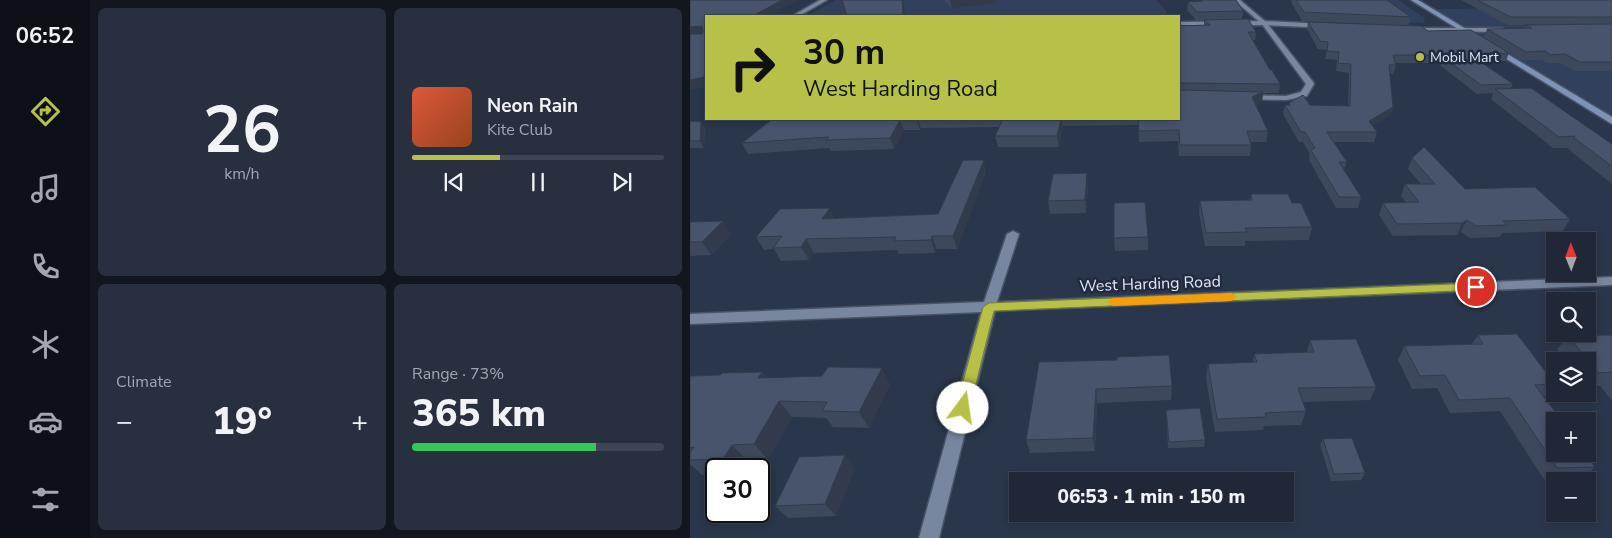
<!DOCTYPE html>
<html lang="en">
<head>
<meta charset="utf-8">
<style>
	body { margin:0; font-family:"Nunito Sans",sans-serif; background:#283040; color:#f1f3f6; height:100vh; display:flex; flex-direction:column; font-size:19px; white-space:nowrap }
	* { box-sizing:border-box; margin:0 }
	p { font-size:16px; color:#a2a6ae }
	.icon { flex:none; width:28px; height:28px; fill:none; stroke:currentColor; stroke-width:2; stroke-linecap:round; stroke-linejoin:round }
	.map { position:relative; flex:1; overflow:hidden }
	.panel { display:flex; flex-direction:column; gap:8px; padding:8px; background:#12161f; width:600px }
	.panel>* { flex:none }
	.hud { position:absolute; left:15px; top:15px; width:475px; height:105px; border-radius:0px; box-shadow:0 2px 8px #0003,0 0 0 1px #3d4453; background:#b8c147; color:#111; overflow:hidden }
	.needle { width:32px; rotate:359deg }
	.buttons { position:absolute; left:856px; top:232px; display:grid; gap:10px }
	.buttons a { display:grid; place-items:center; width:50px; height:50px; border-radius:0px; background:#202838; box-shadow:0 2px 8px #0003,0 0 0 1px #3d4453; font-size:25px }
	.speed { position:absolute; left:15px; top:458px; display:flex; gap:10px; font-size:25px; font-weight:700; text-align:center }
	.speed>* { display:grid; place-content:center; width:65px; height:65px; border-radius:50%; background:#202838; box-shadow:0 2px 8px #0003,0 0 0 1px #3d4453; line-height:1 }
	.speed .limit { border:2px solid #111; border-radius:8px; background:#fff; color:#111 }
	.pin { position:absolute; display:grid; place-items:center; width:42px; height:42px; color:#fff; margin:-21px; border:2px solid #fff; border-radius:50%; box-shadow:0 1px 5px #0007 }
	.me { position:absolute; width:55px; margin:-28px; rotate:14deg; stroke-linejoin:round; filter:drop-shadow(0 0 4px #0008) }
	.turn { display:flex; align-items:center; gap:18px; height:105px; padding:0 15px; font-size:22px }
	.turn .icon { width:65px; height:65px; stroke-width:2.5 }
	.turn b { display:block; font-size:35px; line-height:42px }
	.big { font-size:38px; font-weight:800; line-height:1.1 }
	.panel .card { flex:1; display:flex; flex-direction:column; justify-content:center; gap:8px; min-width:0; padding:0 18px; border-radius:8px; background:#283040 }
	.panel .dial { align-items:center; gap:0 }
	.dial b { font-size:65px; line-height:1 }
	.song { display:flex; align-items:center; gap:15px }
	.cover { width:60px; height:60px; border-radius:8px; background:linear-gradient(135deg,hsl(10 70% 55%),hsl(20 70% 35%)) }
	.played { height:5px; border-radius:2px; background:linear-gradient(90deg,#b8c147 35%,#3d4453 35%) }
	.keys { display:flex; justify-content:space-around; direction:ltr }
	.heat { display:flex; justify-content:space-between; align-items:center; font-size:28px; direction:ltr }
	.charge { height:8px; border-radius:4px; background:linear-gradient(90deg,#34c759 73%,#3d4453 0) }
	.panel .tiles { flex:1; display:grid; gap:8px; grid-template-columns:repeat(2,1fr) }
	.trip { position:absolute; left:319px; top:472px; width:285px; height:50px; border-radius:0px; background:#202838; box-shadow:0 2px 8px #0003,0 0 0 1px #3d4453; font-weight:800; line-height:50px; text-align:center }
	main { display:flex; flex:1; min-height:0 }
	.menu { display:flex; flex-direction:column; width:90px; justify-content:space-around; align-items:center; background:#0d1016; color:#a2a6ae }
	.menu .icon { width:35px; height:35px }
	.menu .on { color:#b8c147 }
	.menu b { font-size:22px; color:#f1f3f6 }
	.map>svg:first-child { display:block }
	.built { fill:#31405c }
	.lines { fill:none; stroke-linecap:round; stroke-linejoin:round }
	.minor-casing { stroke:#485264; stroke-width:3 }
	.tertiary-casing { stroke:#485264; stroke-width:3 }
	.secondary-casing { stroke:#485264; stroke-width:3 }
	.minor { fill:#78869f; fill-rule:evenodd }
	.tertiary { fill:#78869f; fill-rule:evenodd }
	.secondary { fill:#7d92b7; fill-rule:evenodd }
	.wall { fill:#3e485d }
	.shaded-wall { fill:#323b4c }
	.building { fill:#48546c; stroke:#323b4c }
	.route { fill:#b8c147; stroke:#787d2e }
	.slow { fill:#f59e0b }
	.poi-dot { fill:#b8c147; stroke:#202b41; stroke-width:2 }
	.labels { text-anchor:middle; stroke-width:5; stroke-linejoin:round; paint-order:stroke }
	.far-poi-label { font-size:14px; fill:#e0e7f6; stroke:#202b41; text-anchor:start }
	.street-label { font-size:16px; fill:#e0e7f6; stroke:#202b41 }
</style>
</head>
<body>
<main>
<nav class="menu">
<b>06:52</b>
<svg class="icon on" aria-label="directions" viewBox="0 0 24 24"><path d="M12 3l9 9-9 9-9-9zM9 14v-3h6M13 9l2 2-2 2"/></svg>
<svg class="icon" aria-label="music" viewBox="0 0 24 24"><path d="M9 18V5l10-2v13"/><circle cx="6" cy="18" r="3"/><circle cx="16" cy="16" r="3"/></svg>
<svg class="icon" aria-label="phone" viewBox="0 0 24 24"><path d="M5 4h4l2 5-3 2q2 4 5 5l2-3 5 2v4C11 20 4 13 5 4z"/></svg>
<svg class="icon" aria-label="climate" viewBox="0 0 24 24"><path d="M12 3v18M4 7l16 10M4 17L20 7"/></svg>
<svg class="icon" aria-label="car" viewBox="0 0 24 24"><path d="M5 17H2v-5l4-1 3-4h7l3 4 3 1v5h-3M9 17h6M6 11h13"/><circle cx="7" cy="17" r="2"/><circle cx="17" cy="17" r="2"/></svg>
<svg class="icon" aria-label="filters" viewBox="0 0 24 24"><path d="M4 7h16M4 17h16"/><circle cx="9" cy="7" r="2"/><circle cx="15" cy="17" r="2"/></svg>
</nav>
<section class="panel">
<div class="tiles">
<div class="card dial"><b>26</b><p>km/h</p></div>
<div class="card">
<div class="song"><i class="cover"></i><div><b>Neon Rain</b><p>Kite Club</p></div></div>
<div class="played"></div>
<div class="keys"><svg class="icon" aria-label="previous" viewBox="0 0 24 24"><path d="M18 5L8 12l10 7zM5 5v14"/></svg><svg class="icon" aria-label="pause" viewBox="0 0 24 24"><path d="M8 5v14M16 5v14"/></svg><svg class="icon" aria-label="next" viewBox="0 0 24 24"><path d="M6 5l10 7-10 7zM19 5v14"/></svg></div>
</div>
<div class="card"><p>Climate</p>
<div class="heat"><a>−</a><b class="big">19°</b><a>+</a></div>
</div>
<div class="card"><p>Range · 73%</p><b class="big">365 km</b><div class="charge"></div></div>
</div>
</section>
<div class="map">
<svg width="922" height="538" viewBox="0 0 922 538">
	<rect width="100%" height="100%" fill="#2a364b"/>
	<g class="built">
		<path d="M 146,0 L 466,0 L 476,11 L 478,16 L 117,16 Z"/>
		<path d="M 635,0 L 708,0 L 735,18 L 734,23 L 667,22 Z"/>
		<path d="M 837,8 L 880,28 L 777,29 L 745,9 Z"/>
		<path d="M 897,30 L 922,42 L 922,118 L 783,33 Z"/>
	</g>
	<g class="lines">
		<g class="minor-casing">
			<g id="minor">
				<path d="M 130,0 L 137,0 L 109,16 L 102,16 Z"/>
				<path d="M 544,0 L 550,0 L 576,22 L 623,82 L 624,84 L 617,96 L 596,100 L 553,99 L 553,95 L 556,95 L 596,96 L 611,92 L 616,84 L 572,24 Z"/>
				<path d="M 323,231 L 329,234 L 307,302 L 922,277 L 922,285 L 305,311 L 249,538 L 229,538 L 291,312 L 0,324 L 0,314 L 294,302 L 317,234 Z"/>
			</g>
		</g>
		<g class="tertiary-casing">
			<g id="tertiary">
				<path d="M 574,21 L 635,24 L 638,26 L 635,28 L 574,25 L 489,26 L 489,22 Z"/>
				<path d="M 720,28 L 812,28 L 815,30 L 812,32 L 718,31 Z"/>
			</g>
		</g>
		<g class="secondary-casing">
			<path id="secondary" d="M 721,0 L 728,0 L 922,117 L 922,124 Z"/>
		</g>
		<use href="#minor" class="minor"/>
		<use href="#tertiary" class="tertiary"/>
		<use href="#secondary" class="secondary"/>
	</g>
	<g class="wall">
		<path d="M 254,0 L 305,0 L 306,3 L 262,9 Z"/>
		<path d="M 511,0 L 553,11 L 552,19 L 566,32 L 565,40 L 563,40 L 580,70 L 590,84 L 589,93 L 573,93 L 572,102 L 566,105 L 578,131 L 576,142 L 560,142 L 561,145 L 560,156 L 489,156 L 488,141 L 449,142 L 448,125 L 373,126 L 369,147 L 308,147 L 305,136 L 309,127 L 231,128 L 230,130 L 214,130 L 204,149 L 141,151 L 139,148 L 58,154 L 52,143 L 121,120 L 122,119 L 489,119 L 489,25 L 514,25 L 514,20 L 506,20 L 497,10 L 498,2 L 511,2 Z"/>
		<path d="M 602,0 L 697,0 L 721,17 L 718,26 L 738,31 L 794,37 L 797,29 L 834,29 L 835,25 L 818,25 L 771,0 L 922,0 L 922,71 L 885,71 L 870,63 L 857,63 L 851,60 L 832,60 L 819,53 L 816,61 L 790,61 L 823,84 L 821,88 L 922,144 L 922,184 L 878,149 L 879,148 L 863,148 L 801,99 L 803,93 L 787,94 L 747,63 L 705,63 L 706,65 L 703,74 L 699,73 L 703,107 L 700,116 L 682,126 L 687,132 L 684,142 L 643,142 L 657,162 L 654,170 L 671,197 L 668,208 L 646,208 L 619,160 L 620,154 L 613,142 L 609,142 L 593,114 L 595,105 L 598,105 L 599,103 L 620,105 L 658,106 L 659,73 L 646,71 L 647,60 L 635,59 L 637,50 L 628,49 L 617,29 L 618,22 L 679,24 L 612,21 L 601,2 Z"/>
		<path d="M 0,121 L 16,129 L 14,148 L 0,148 Z"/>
		<path d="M 722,158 L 775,189 L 880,219 L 873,231 L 812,233 L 810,237 L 780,238 L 771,232 L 767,235 L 703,236 L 689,215 L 693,203 L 716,203 L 711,196 L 715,184 L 731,184 L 718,169 Z"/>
		<path d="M 296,172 L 267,249 L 247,249 L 245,253 L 209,254 L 207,250 L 124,253 L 119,260 L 91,261 L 84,249 L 74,250 L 66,237 L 145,218 L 248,214 Z"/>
		<path d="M 398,186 L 396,213 L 360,214 L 358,201 Z"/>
		<path d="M 561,194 L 602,203 L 622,227 L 619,240 L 555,241 L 555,246 L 515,246 L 509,213 L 510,201 L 560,200 Z"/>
		<path d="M 0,222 L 41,234 L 21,255 L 0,256 Z"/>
		<path d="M 458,237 L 458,250 L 425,251 L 424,238 Z"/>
		<path d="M 788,335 L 865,384 L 854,397 L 905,467 L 891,480 L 855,481 L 810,411 L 760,413 L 747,388 L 722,389 L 708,360 L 714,346 L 782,344 Z"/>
		<path d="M 922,335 L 922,400 L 910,386 L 898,386 L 898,361 L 877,361 L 867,349 L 878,336 Z"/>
		<path d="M 620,340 L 686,387 L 680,400 L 613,402 L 616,411 L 611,425 L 574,426 L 573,430 L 525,432 L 516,378 L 518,364 L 563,362 L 564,354 L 617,352 Z"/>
		<path d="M 427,360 L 482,386 L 481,400 L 407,403 L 405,451 L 340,453 L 336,440 Z"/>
		<path d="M 72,372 L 77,378 L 200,384 L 179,428 L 143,427 L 136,418 L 102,417 L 78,460 L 58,461 L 53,469 L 26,469 L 26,475 L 12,475 L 0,464 L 0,376 L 30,375 Z"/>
		<path d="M 476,410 L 515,440 L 514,447 L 478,448 Z"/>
		<path d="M 633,439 L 675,473 L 671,480 L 641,481 L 630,445 Z"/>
		<path d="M 165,468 L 146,516 L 98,518 L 85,506 Z"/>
	</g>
	<g class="shaded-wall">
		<path d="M 92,0 L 108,0 L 80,16 L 63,16 Z"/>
		<path d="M 212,0 L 214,0 L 215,16 L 213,16 Z"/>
		<path d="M 260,0 L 305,0 L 306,3 L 262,9 Z"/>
		<path d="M 12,26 L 16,34 L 0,36 L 0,27 Z"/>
		<path d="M 15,67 L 16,67 L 16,87 L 0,90 L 0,80 Z"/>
		<path d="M 573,92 L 572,102 L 561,107 L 562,97 Z"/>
		<path d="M 703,107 L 700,116 L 676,130 L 679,121 Z"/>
		<path d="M 227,119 L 228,119 L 231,128 L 230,130 L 226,120 Z"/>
		<path d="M 371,119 L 372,119 L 373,126 L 369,147 L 367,136 Z"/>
		<path d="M 210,120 L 214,130 L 204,149 L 200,138 Z"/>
		<path d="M 11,122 L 16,129 L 14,148 L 10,141 Z"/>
		<path d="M 294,160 L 296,172 L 267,249 L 263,236 Z"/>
		<path d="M 397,173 L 398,186 L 396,213 L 395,200 Z"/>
		<path d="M 140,208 L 146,221 L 132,219 Z"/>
		<path d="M 777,220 L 771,232 L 767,235 L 772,223 Z"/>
		<path d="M 33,221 L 41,234 L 21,255 L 12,242 Z"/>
		<path d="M 242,236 L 247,249 L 245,253 L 241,240 Z"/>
		<path d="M 116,239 L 124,253 L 119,260 L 111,247 Z"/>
		<path d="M 192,368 L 200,384 L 179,428 L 169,412 Z"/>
		<path d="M 72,372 L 85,388 L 68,378 Z"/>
		<path d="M 406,389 L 407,403 L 405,451 L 403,438 Z"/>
		<path d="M 89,401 L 102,417 L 78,460 L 64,444 Z"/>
		<path d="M 42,445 L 58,461 L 53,469 L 44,469 L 33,459 Z"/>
		<path d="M 155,455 L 165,468 L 146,516 L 135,504 Z"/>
	</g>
	<g class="building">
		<path d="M 0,0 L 92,0 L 63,16 L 16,16 L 16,67 L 15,67 L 14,77 L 0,80 L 0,34 L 12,34 L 13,32 L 12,26 L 0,27 Z"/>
		<path d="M 152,0 L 212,0 L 213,16 L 157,16 Z"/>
		<path d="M 512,0 L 546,0 L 553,11 L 507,12 L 498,2 L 513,1 Z"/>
		<path d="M 606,0 L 697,0 L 721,17 L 614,12 Z"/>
		<path d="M 787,0 L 922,0 L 922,17 L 821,17 Z"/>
		<path d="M 558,19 L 566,32 L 558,32 L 580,70 L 582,70 L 590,84 L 489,83 L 489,26 L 520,25 L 514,20 Z"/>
		<path d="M 618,22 L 731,26 L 738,31 L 781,30 L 819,53 L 779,54 L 823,84 L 791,85 L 750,55 L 703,55 L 706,65 L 699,65 L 703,107 L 679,121 L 687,132 L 637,132 L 657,162 L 649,162 L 671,197 L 649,197 L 621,150 L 625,148 L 615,132 L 611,132 L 595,105 L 600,105 L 599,103 L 613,95 L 620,105 L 660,106 L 661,64 L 648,63 L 649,52 L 637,51 L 638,42 L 630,41 Z"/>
		<path d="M 922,24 L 922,62 L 890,62 L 875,54 L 861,55 L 855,51 L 836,52 L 797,29 L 842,28 L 835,25 Z"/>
		<path d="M 489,87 L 489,90 L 573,92 L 562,97 L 578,131 L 557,131 L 561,145 L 490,145 L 489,130 L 449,131 L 448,119 L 489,119 Z"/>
		<path d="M 841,88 L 922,144 L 922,166 L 884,138 L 885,136 L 869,137 L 805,89 Z"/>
		<path d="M 122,119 L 227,119 L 226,120 L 210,120 L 200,138 L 136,140 L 139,137 L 52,143 L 81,120 L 121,120 Z"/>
		<path d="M 313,119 L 371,119 L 367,136 L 305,136 Z"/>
		<path d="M 0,121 L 11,122 L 10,141 L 0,141 Z"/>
		<path d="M 734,147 L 775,189 L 845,187 L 880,219 L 813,221 L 817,225 L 786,226 L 777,220 L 772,223 L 707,224 L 693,203 L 729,202 L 715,184 L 745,184 L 722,158 Z"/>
		<path d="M 273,160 L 294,160 L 263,236 L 242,236 L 241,240 L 204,241 L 206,237 L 116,239 L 111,247 L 83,248 L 92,236 L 66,237 L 90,209 L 140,208 L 132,219 L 248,214 Z"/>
		<path d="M 397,173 L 395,200 L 358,201 L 363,174 Z"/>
		<path d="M 561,194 L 598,194 L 602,203 L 611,203 L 622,227 L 555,228 L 557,232 L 516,233 L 510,201 L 562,200 Z"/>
		<path d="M 455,202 L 458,237 L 424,238 L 424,203 Z"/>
		<path d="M 33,221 L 12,242 L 0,242 L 0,222 Z"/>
		<path d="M 827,334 L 865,384 L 845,385 L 872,421 L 865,421 L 865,454 L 895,454 L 905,467 L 867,468 L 820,398 L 769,400 L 755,375 L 730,376 L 714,346 L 793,344 L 788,335 Z"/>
		<path d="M 922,335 L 922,372 L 909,373 L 878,336 Z"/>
		<path d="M 666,339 L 686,387 L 608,388 L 616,411 L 575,413 L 576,417 L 527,419 L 518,364 L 567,362 L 564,354 L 624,352 L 620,340 Z"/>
		<path d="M 479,355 L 482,386 L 406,389 L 403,438 L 336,440 L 349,362 L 427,360 L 427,357 Z"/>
		<path d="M 138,367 L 192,368 L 169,412 L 132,411 L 137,402 L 89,401 L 64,444 L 42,445 L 33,459 L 0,460 L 0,453 L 4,447 L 0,448 L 0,376 L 30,375 L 32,373 L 72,372 L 68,378 L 132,376 Z"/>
		<path d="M 510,408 L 515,440 L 479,442 L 476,410 Z"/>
		<path d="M 662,438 L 675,473 L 644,474 L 633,439 Z"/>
		<path d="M 155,455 L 135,504 L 85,506 L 109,457 Z"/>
	</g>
	<path class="route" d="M 786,283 L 792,287 L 790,290 L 304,311 L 280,408 L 278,413 L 273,414 L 268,413 L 266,408 L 293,307 L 299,303 Z"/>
	<path class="slow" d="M 541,293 L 547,297 L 541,301 L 423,306 L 417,302 L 423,298 Z"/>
	<circle class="poi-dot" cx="730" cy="57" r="5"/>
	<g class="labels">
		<g class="far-poi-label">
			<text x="740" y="62">Mobil Mart</text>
		</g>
		<g class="street-label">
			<text transform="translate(460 283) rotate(-2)" y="6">West Harding Road</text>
		</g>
	</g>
</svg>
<div class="buttons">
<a><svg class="needle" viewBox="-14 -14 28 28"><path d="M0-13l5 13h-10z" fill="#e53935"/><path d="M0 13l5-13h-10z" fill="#a2a6ae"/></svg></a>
<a><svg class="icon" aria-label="search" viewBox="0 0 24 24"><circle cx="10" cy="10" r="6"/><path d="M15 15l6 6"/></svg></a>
<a><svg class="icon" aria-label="layers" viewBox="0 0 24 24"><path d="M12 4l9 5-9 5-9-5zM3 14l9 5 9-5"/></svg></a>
<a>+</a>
<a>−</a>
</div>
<div class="speed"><div class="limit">30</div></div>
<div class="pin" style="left:786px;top:287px;background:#d93025"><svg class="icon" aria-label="arrive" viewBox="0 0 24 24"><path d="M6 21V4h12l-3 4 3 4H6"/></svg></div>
<svg class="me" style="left:273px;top:408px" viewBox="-20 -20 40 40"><circle r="19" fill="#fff"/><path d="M0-13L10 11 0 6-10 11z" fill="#b8c147"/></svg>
<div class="trip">06:53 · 1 min · 150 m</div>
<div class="hud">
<div class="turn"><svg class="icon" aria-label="right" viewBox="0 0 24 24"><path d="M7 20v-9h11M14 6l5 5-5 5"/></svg><div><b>30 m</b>West Harding Road</div></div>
</div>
</div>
</main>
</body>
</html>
